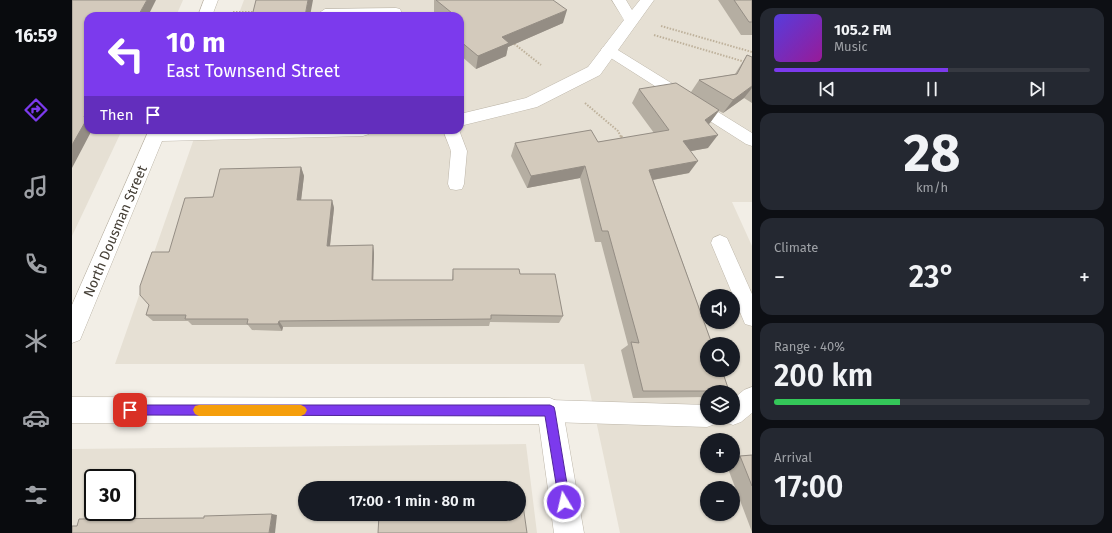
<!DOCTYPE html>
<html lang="en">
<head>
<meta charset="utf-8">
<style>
	body { margin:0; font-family:"Fira Sans",sans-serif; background:#242831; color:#f1f3f6; height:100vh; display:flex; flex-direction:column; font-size:15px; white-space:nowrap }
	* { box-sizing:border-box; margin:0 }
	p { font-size:13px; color:#9ea1a6 }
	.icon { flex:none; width:22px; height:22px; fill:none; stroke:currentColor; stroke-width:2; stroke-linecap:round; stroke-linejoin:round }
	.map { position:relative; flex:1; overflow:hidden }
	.sheet { display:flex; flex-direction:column; gap:8px; padding:8px; background:#0d0f14; width:360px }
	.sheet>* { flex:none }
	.banner { position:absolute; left:12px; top:12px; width:380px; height:122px; border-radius:12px; box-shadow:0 1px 3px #0004; background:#7c3aed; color:#fff; overflow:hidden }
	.buttons { position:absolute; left:628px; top:289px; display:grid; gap:8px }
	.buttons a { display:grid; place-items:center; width:40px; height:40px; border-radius:50%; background:#171b24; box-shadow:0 1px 3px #0004; font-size:20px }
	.speed { position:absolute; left:12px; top:469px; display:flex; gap:8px; font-size:20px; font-weight:700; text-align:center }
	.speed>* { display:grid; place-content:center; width:52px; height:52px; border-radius:50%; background:#171b24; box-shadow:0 1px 3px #0004; line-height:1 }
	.speed .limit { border:2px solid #111; border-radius:6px; background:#fff; color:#111 }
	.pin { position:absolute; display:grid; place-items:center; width:34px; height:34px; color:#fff; margin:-17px; border-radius:8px; box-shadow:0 2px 6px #0006 }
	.me { position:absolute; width:44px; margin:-22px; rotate:351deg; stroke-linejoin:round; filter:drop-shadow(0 0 3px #0008) }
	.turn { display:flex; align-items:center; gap:14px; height:84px; padding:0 16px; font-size:18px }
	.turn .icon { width:52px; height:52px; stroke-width:2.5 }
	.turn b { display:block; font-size:28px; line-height:34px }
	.then { display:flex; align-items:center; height:38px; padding:0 16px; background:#0003; gap:8px; font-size:15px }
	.big { font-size:30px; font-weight:600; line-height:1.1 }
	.sheet .tile { flex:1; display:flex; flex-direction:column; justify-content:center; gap:6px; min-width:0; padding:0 14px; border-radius:12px; background:#242831 }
	.sheet .dial { align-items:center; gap:0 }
	.dial b { font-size:52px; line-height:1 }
	.song { display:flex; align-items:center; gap:12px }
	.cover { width:48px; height:48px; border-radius:6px; background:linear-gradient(135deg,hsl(250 70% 55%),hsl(300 70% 35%)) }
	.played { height:4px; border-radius:2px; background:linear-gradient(90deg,#7c3aed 55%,#363941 55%) }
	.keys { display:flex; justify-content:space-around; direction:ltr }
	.heat { display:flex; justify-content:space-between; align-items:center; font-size:22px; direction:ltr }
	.charge { height:6px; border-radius:3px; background:linear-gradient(90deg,#34c759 40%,#363941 0) }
	.trip { position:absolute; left:226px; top:481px; width:228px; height:40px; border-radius:20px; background:#171b24; box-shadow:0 1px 3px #0004; font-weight:600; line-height:40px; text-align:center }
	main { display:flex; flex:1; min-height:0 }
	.tabs { display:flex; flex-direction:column; width:72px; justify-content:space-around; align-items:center; background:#090b0e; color:#9ea1a6 }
	.tabs .icon { width:28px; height:28px }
	.tabs .on { color:#7c3aed }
	.tabs b { font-size:18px; color:#f1f3f6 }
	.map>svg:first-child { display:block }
	.residential { fill:#e6e0d4; fill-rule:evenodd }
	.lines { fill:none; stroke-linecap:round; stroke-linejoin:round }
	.service-casing { stroke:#bdb6a9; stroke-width:1 }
	.minor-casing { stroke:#bdb6a9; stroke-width:1 }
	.path-far1 { stroke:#beb19b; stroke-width:2; stroke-dasharray:1.5 1.5; stroke-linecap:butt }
	.path { stroke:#beb19b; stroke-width:2.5; stroke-dasharray:2 2; stroke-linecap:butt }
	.service { fill:#fff; fill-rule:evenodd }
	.minor { fill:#fff; fill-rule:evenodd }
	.wall { fill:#b5aea2 }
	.shaded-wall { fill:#948d84 }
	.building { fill:#d3cabc; stroke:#948d84 }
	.route { fill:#7c3aed; stroke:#51269a }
	.slow { fill:#f59e0b }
	.labels { text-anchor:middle; stroke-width:4; stroke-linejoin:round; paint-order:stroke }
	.street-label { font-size:14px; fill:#453f36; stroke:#fff }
</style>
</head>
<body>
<main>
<nav class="tabs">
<b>16:59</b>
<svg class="icon on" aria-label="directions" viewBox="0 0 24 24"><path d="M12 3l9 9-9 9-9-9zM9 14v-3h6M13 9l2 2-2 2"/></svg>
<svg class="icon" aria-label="music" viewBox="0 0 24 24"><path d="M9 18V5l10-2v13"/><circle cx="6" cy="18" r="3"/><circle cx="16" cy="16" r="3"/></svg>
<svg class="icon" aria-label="phone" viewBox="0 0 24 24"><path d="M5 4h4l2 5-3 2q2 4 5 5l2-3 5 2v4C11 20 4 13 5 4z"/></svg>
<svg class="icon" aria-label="climate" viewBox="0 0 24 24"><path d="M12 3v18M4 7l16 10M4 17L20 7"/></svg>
<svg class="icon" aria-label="car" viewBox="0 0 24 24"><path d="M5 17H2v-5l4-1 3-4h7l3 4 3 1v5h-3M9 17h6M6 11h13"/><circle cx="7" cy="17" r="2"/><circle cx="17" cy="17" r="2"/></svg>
<svg class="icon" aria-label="filters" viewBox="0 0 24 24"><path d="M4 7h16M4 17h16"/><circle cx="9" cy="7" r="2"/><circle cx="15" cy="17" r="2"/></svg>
</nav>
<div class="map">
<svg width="680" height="533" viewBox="0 0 680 533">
	<rect width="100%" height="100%" fill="#f2eee6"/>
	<g class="residential">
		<path d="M 0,0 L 111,0 L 104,16 L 16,16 L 16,130 L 50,130 L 0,236 Z"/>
		<path d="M 172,0 L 680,0 L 680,202 L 660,202 L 680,246 L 680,533 L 548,533 L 512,364 L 43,364 L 125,130 L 388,130 L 388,16 L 166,16 ZM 635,296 L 661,296 L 661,322 L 635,322 ZM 635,344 L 661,344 L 661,370 L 635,370 ZM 635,392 L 661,392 L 661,418 L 635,418 ZM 635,440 L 661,440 L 661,466 L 635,466 ZM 635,488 L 661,488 L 661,514 L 635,514 Z"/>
		<path d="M 454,444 L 465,533 L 0,533 L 0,449 ZM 21,478 L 55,478 L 55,512 L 21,512 ZM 233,488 L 447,488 L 447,514 L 233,514 Z"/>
	</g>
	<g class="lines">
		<g class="service-casing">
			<g id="service">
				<path d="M 324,8 L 328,9 L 331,16 L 250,16 L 247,13 L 253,9 Z"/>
				<path d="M 536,46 L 541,47 L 680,133 L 680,146 L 674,144 L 531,53 L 529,50 L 531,47 Z"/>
				<path d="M 371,130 L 387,130 L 395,151 L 392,184 L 390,189 L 384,190 L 378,189 L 376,184 L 379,151 Z"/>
				<path d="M 648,235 L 655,238 L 680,294 L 680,326 L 673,324 L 639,243 L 641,238 Z"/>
				<path d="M 680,387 L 680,413 L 669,422 L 661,425 L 653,422 L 651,418 L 661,418 L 661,399 L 672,390 Z"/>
				<path d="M 478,400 L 635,405 L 635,418 L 646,418 L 643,424 L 635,427 L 478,422 L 470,419 L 467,411 L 470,403 Z"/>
			</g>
		</g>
		<g class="minor-casing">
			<g id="minor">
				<path d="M 132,0 L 146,0 L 140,16 L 126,16 Z"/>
				<path d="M 540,0 L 554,0 L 560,10 L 568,0 L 582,0 L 528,75 L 465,107 L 388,126 L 388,114 L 454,98 L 516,67 L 552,20 Z"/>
				<path d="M 77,130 L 300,130 L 297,134 L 291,136 L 90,141 L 8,340 L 0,343 L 0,305 Z"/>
				<path d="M 0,397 L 478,398 L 487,402 L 491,411 L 512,533 L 482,533 L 467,424 L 0,423 Z"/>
			</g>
		</g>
		<g class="path-far1">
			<path d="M 161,12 L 184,12"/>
			<path d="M 589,26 L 680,52"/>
			<path d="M 582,35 L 680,64"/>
			<path d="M 440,42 L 469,65"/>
			<path d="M 513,103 L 546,131 L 549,137"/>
		</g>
		<path class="path" d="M 549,136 L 552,141"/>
		<use href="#service" class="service"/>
		<use href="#minor" class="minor"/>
	</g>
	<g class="wall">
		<path d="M 362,0 L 481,0 L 491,23 L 436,47 L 434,56 L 404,69 L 388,55 L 388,16 L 367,16 L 362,12 Z"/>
		<path d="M 646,0 L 680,0 L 680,35 L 669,35 Z"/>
		<path d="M 675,55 L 680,57 L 680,103 L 672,98 L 651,113 L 647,111 L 637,124 L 636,148 L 619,151 L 617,173 L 581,180 L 657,391 L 655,392 L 635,392 L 635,397 L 561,398 L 549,350 L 556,345 L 529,242 L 523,242 L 508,178 L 455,188 L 439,156 L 443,143 L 526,142 L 582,133 L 560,103 L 567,89 L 619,92 L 627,80 L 663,74 Z"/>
		<path d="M 229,167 L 232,176 L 229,200 L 260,200 L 262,208 L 258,246 L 301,245 L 302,253 L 301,280 L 380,280 L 381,269 L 448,274 L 491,316 L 487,323 L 418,322 L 417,326 L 211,327 L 210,331 L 180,330 L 176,325 L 120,325 L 116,321 L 81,321 L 74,315 L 97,252 L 141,197 Z"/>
		<path d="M 680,455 L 680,532 L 655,466 L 661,466 L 661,458 L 668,456 Z"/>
	</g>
	<g class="shaded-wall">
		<path d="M 75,0 L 84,0 L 76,16 L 66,16 Z"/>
		<path d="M 236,0 L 241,0 L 238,16 L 233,16 Z"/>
		<path d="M 495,10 L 491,23 L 436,47 L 434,56 L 404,69 L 406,56 L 430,37 Z"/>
		<path d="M 680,86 L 680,88 L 672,98 L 651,113 L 661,100 Z"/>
		<path d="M 16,109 L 16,130 L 20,130 L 0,168 L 0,145 L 12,117 Z"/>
		<path d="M 647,110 L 638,123 L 624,133 L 633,120 Z"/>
		<path d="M 646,135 L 636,148 L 603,154 L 611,141 Z"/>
		<path d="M 626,161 L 617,173 L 569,182 L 577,170 Z"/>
		<path d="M 513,166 L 508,178 L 455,188 L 459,176 Z"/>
		<path d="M 229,167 L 232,176 L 228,209 L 225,200 Z"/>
		<path d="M 260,200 L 262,208 L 257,254 L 255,246 Z"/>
		<path d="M 301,245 L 302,253 L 301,287 L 300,280 Z"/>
		<path d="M 207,321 L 211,327 L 210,331 L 206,324 Z"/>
		<path d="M 200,514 L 205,515 L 203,533 L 197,533 Z"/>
	</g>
	<g class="building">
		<path d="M 0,0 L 75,0 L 66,16 L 16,16 L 16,109 L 12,117 L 16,117 L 0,145 Z"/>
		<path d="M 184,0 L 236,0 L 233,16 L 180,16 Z"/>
		<path d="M 364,0 L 481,0 L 495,10 L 430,37 L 437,43 L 406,56 L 388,41 L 388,16 L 372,16 L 380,13 Z"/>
		<path d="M 662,0 L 680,0 L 680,22 L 677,22 Z"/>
		<path d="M 675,55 L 680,57 L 680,86 L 661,100 L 627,80 L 665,74 Z"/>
		<path d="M 604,83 L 647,110 L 633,120 L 646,135 L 611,141 L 626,161 L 577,170 L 640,344 L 635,344 L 635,370 L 650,370 L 657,391 L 571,391 L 559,342 L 567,343 L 536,231 L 530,231 L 513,166 L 459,176 L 443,143 L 519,130 L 526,142 L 597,130 L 567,89 Z"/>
		<path d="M 229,167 L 225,200 L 260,200 L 255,246 L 301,245 L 300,280 L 381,280 L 381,269 L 447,269 L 448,274 L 483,274 L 491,316 L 419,315 L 419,319 L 207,321 L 206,324 L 175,324 L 176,319 L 113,319 L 114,315 L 74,315 L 77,305 L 68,295 L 68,286 L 80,252 L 97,252 L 113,198 L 141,197 L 148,169 Z"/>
		<path d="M 680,455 L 680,486 L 668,456 Z"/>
		<path d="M 447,505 L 451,505 L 455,533 L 306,533 L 307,515 L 365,514 L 447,514 Z"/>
		<path d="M 200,514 L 197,533 L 0,533 L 0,526 L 5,526 L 7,519 L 132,518 L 132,516 Z"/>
	</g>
	<path class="route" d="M 58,405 L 478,405 L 482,407 L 483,411 L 498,502 L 497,507 L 492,508 L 488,507 L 487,502 L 473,416 L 58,415 L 54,414 L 52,410 L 54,406 Z"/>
	<path class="slow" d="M 127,405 L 229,405 L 233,407 L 235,410 L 233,414 L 229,416 L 127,416 L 123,414 L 121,410 L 123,406 Z"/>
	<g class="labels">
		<g class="street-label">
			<text transform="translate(43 231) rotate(-67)" y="5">North Dousman Street</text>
		</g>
	</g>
</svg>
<div class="buttons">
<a><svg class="icon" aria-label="sound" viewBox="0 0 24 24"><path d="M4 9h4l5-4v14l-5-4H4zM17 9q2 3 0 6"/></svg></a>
<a><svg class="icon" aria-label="search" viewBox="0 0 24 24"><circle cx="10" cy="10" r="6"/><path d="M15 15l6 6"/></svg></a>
<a><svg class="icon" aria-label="layers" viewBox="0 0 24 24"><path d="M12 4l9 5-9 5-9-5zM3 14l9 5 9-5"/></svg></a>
<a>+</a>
<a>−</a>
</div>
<div class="speed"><div class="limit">30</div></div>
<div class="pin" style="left:58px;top:410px;background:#d93025"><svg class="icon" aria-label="arrive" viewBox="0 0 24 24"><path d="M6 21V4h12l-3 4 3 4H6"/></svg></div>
<svg class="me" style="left:492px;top:502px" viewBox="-20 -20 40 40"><circle r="17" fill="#7c3aed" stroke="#fff" stroke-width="3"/><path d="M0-11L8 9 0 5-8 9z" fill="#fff"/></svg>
<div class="trip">17:00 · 1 min · 80 m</div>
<div class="banner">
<div class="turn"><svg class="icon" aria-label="left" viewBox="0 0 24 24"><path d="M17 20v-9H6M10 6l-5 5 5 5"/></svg><div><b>10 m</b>East Townsend Street</div></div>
<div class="then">Then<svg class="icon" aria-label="arrive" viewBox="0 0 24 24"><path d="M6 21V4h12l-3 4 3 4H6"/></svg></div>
</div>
</div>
<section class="sheet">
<div class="tile">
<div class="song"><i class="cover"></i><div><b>105.2 FM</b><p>Music</p></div></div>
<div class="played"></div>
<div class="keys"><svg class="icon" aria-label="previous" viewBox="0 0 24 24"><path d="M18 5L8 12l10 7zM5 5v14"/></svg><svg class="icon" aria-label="pause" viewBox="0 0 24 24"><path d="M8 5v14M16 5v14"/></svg><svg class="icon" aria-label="next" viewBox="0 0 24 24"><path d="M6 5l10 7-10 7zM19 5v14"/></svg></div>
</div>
<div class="tile dial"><b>28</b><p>km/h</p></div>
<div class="tile"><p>Climate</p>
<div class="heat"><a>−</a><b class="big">23°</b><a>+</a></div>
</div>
<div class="tile"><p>Range · 40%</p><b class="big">200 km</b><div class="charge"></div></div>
<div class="tile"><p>Arrival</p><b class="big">17:00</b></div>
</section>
</main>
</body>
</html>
